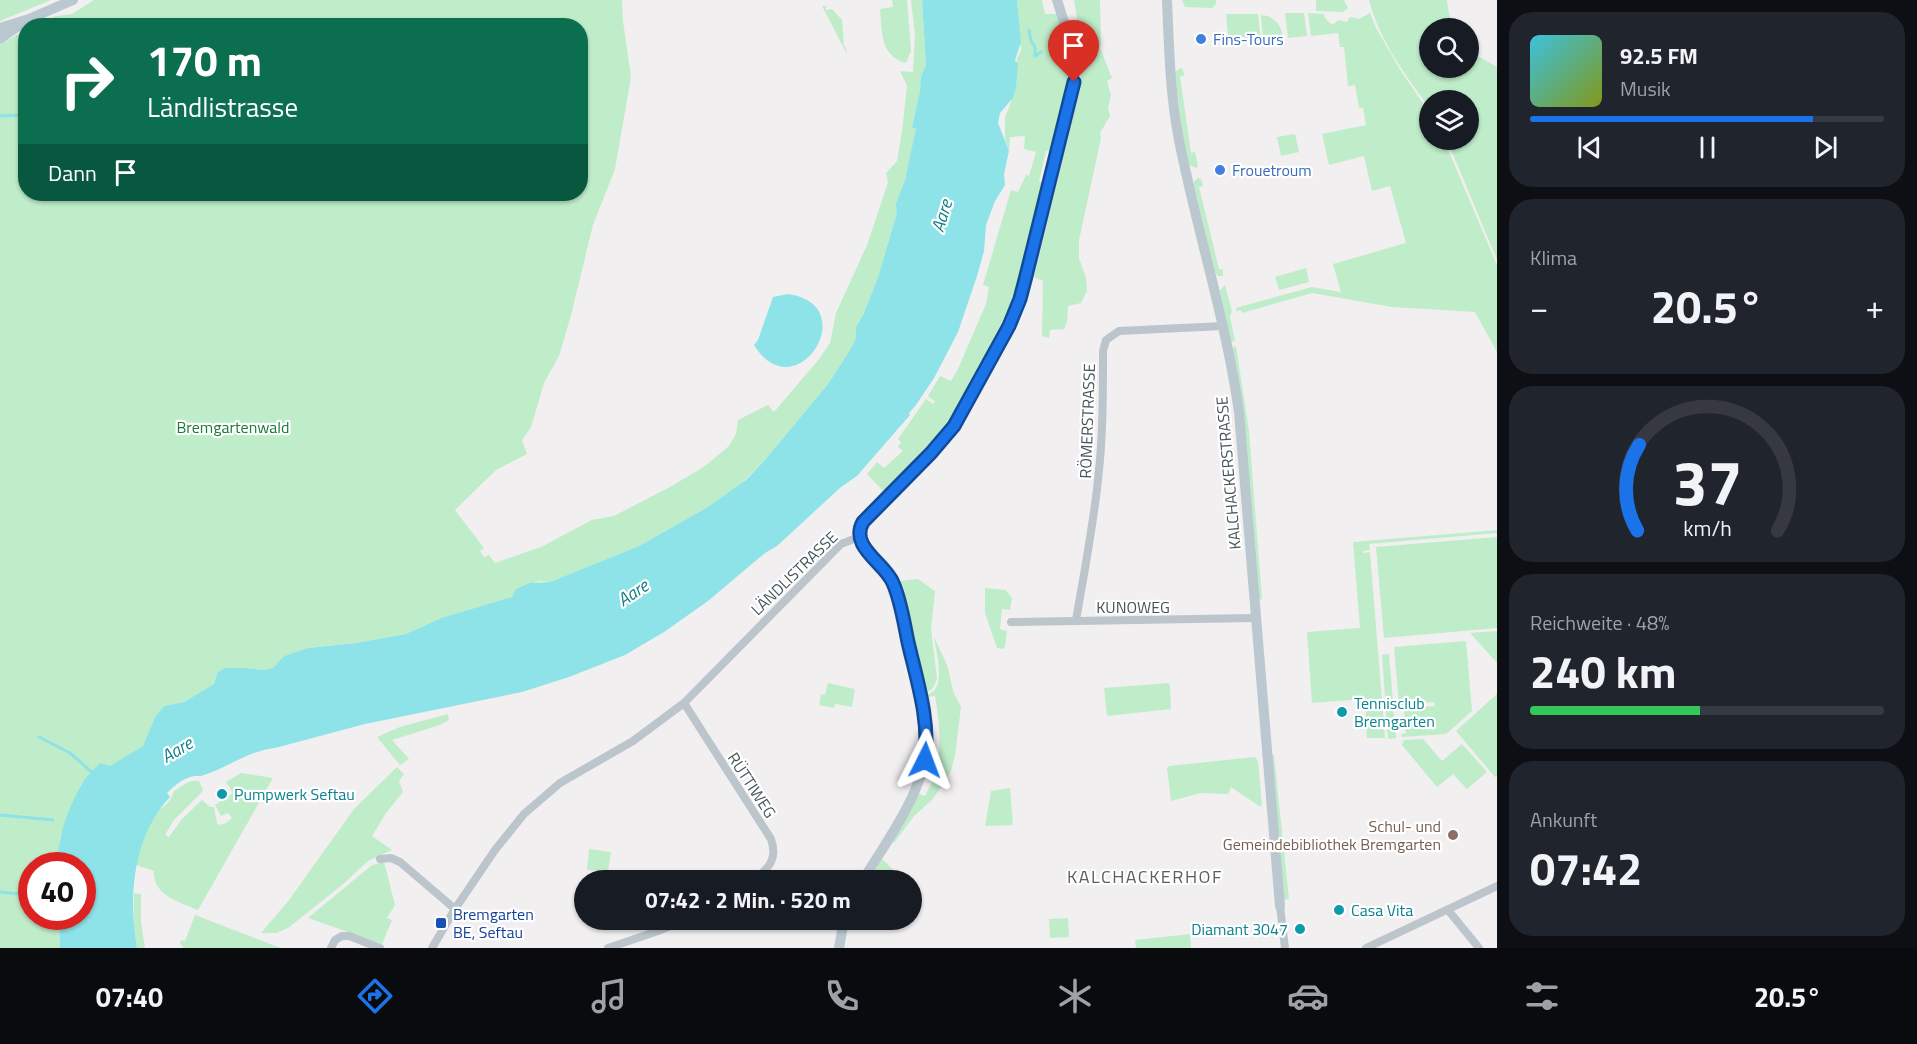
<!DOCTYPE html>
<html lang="de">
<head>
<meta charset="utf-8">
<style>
	body { margin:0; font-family:"Titillium Web",sans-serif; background:#20242c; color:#f1f3f6; height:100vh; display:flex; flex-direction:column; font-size:22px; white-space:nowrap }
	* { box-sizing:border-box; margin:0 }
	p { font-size:20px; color:#9ea1a6 }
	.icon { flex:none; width:33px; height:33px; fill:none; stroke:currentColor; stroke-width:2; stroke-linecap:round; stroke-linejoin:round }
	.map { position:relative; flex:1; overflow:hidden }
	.drawer { display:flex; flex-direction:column; gap:12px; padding:12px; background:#0d0f14; width:420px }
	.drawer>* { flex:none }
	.top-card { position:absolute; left:18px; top:18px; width:570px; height:183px; border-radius:24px; box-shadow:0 2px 4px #0004; background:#0b6e4f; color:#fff; overflow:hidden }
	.buttons { position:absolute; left:1419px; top:18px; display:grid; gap:12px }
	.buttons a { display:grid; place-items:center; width:60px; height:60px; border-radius:50%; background:#171b24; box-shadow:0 2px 4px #0004; font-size:30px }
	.speed { position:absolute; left:18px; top:852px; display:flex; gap:12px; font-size:30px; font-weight:700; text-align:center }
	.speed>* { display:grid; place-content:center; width:78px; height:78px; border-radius:50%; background:#171b24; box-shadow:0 2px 4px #0004; line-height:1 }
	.speed .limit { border:9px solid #d22; background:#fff; color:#111 }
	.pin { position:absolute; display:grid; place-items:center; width:51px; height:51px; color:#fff; margin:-62px -26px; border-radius:50% 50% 50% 0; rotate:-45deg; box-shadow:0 0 6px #0007 }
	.pin .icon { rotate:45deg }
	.me { position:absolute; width:66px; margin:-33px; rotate:3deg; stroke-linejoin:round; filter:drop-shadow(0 0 4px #0008) }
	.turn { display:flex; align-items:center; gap:21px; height:126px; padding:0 30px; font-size:27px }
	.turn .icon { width:78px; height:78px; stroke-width:2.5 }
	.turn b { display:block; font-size:42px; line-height:51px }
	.then { display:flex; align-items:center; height:57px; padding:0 30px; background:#0003; gap:12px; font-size:22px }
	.big { font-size:45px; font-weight:700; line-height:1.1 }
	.drawer .widget { flex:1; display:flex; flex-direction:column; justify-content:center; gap:9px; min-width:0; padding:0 21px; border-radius:24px; background:#20242c }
	.drawer .dial { align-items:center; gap:0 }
	.dial svg { height:156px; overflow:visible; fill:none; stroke:#363941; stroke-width:7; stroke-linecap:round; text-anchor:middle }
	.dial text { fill:#f1f3f6; stroke:none }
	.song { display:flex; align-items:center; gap:18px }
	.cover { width:72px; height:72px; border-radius:9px; background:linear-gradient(135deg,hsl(190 70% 55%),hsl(70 70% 35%)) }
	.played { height:6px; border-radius:3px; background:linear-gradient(90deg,#1a73e8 80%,#363941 80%) }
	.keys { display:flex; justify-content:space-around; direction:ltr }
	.heat { display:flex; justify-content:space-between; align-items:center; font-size:33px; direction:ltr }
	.charge { height:9px; border-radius:4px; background:linear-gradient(90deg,#34c759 48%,#363941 0) }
	.trip { position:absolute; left:574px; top:870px; width:348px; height:60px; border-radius:30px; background:#171b24; box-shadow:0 2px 4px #0004; font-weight:700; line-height:60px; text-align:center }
	.dock { display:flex; height:96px; justify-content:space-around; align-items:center; background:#090b0e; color:#9ea1a6 }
	.dock .icon { width:42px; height:42px }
	.dock .current { color:#1a73e8 }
	.dock b { font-size:27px; color:#f1f3f6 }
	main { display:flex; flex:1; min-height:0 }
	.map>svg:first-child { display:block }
	.green { fill:#bfedca }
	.water { fill:#8de3e8 }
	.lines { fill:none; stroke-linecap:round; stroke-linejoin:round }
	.stream { stroke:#8de3e8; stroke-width:3 }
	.street { stroke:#bbc5cb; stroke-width:8 }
	.secondary { stroke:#bbc8d0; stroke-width:10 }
	.route-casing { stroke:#114b97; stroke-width:15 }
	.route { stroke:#1a73e8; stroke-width:10 }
	.shop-dot { fill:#3f7fe0; stroke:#fff; stroke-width:2 }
	.culture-dot { fill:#0f9aa8; stroke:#fff; stroke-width:2 }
	.education-dot { fill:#8d6e63; stroke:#fff; stroke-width:2 }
	.transit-dot { fill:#1a4fb4; stroke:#fff; stroke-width:2 }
	.labels { text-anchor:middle; stroke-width:4.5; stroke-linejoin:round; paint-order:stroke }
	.shop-label { font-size:16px; fill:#366cbe; stroke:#fff; text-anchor:start }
	.street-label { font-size:16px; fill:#47555b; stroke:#fff }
	.park-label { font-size:16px; fill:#1b7a3c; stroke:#fff }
	.culture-label { font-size:16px; fill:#0d838f; stroke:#fff; text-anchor:start }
	.education-label { font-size:16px; fill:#785e54; stroke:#fff; text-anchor:end }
	.transit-label { font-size:16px; fill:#164399; stroke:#fff; text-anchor:start }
	.water-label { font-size:18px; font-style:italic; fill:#127f87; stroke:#fff }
	.neighbourhood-label { font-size:18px; letter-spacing:1.5px; fill:#5b6063; stroke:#fff }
</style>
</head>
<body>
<main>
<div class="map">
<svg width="1497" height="948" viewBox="0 0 1497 948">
	<rect width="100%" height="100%" fill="#f1efef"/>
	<g class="green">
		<path d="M 0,0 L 51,0 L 0,21 Z"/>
		<path d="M 94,0 L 622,0 L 623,21 L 631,77 L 615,169 L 593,225 L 571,315 L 559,356 L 544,383 L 531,427 L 522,440 L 527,454 L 496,470 L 455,510 L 484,548 L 480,551 L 484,557 L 489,555 L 495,563 L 541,547 L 592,520 L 614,516 L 670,487 L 705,466 L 729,446 L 736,434 L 738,420 L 768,405 L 774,412 L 820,358 L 830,343 L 836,313 L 868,243 L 888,182 L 886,173 L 897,161 L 902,131 L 907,86 L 900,71 L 913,72 L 915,34 L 911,0 L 922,0 L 926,65 L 921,76 L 920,91 L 912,126 L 916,129 L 912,154 L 897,207 L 897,213 L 878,277 L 864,313 L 856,327 L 856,338 L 850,350 L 828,384 L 764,461 L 740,485 L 708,507 L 639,546 L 550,582 L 539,581 L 516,589 L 512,597 L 441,618 L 406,634 L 356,643 L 308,648 L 284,656 L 273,668 L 263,670 L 246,668 L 217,673 L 214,684 L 184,702 L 164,706 L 155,717 L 143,746 L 128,757 L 82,783 L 60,837 L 58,865 L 32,866 L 32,916 L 59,917 L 60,948 L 0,948 L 0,45 L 25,30 L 26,194 L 580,194 L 580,26 L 34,25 L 56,16 L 72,14 Z"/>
		<path d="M 892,0 L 907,0 L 911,51 L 906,63 C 880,56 882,32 880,9 L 893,7 Z"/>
		<path d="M 1017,0 L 1042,0 L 1045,14 L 1057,14 L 1068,52 L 1069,81 L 1052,152 L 1046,151 L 1039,182 L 1045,183 L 1017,294 L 997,339 L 950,422 L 932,445 L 885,493 L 867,474 L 877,462 L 884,468 L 903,451 L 898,447 L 901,442 L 898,439 L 926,399 L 933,404 L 935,402 L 928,396 L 940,376 L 951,381 L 957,371 L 986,304 L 989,287 L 983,285 L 1011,190 L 1018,192 L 1026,175 L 1029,176 L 1036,152 L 1024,149 L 1025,136 L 1010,137 L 1009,151 L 1005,139 L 1005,118 L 1016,88 L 1017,59 L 1021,50 Z"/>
		<path d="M 1074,0 L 1100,0 L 1101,44 L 1100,48 L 1112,78 L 1107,81 L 1111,95 L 1108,107 L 1110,116 L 1100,133 L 1101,138 L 1079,240 L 1079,258 L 1086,278 L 1087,291 L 1081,303 L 1068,306 L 1067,322 L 1064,329 L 1050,330 L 1049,338 L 1042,336 L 1043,281 L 1034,277 L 1080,89 L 1082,49 Z"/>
		<path d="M 1182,0 L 1216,0 L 1216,4 L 1212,8 L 1185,7 Z"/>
		<path d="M 1316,0 L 1344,0 L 1348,8 L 1343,12 L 1316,11 Z"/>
		<path d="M 1369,0 L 1447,0 L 1449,14 L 1455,28 L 1430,28 L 1430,68 L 1468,68 L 1469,51 L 1497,67 L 1497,260 L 1447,140 L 1468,140 L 1468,100 L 1430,100 L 1429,107 C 1405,75 1379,39 1369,0 Z"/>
		<path d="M 822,6 L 826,6 L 826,10 L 832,9 L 842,20 L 844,47 L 846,47 L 847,54 Z"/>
		<path d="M 1285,13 L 1304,13 L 1307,36 L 1288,38 Z"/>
		<path d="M 1308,13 L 1324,14 L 1325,18 L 1331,24 L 1335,23 L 1339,20 L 1347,22 L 1350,17 L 1359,19 L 1370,13 L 1376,28 L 1401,71 L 1429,112 L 1430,140 L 1444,140 L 1497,265 L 1497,352 L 1475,312 L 1392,307 L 1312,293 L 1242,313 L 1241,310 L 1236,311 L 1236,308 L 1312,287 L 1341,292 L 1333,264 L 1406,243 L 1390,186 L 1372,191 L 1364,156 L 1329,165 L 1322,134 L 1366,125 L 1363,108 L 1359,108 L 1355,85 L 1348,86 L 1344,47 L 1340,47 L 1338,33 L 1311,36 Z"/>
		<path d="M 1226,14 L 1258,14 L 1261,42 L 1229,45 Z"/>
		<path d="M 1261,15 C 1275,16 1281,25 1283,38 L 1263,41 Z"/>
		<path d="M 1181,68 L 1183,70 L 1184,76 L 1180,76 L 1191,153 L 1195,152 L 1198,166 L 1196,168 L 1189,165 L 1182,131 L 1175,72 Z"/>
		<path d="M 1295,134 L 1299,152 L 1281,156 L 1277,137 Z"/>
		<path d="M 1198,178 L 1201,179 L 1203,186 L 1199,187 L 1219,269 L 1223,269 L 1223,276 L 1218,276 L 1215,272 L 1194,185 L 1194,181 Z"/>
		<path d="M 1306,268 L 1309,282 L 1279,290 L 1275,277 Z"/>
		<path d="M 1225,285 L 1232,311 L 1230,317 L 1235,341 L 1231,342 L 1220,290 Z"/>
		<path d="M 1236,346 L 1249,431 L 1262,599 L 1258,600 L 1232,348 Z"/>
		<path d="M 1497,530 L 1497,533 L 1369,544 L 1370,550 L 1363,551 L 1363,553 L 1370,552 L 1385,738 L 1367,738 L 1365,699 L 1312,703 L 1307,632 L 1360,628 L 1353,542 Z"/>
		<path d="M 1497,537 L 1497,628 L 1384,638 L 1376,547 Z"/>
		<path d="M 918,579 L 935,591 L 931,629 L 937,679 L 933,688 L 929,691 L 924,690 L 903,587 L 900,581 Z"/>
		<path d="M 985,588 L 1006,590 L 1012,598 L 1010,610 L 1002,609 L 1000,629 L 1007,631 L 1005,647 L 1003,649 L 997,648 L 985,613 Z"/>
		<path d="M 1497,631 L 1497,663 L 1470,633 Z"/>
		<path d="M 934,637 L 947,665 L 954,694 L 961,707 L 955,756 L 951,771 L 933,799 L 914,816 L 894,843 L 893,841 L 919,794 L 925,796 C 928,789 933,782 935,774 C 943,750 939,720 935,696 L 926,697 L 926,695 C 948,690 936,654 934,637 Z"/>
		<path d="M 1466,641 L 1472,711 L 1446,734 L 1402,737 L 1401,734 L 1406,733 L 1404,709 L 1435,706 L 1434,702 L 1399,705 L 1394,647 Z"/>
		<path d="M 1389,654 L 1396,738 L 1388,739 L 1382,655 Z"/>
		<path d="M 828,683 L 855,689 L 852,707 L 835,704 L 834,708 L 819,705 L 821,694 L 825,695 Z"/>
		<path d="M 1168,683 L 1170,685 L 1171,709 L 1107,716 L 1104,688 Z"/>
		<path d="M 1497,694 L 1497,776 L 1495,777 L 1456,731 Z"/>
		<path d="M 448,714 L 449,720 L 440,725 L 392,740 L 409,759 L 400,765 L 377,737 L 400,727 Z"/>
		<path d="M 1423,739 L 1442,761 L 1462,744 L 1487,772 L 1467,789 L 1453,774 L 1437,787 L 1402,745 L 1404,740 Z"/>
		<path d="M 1271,755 L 1274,755 L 1289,899 L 1284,900 Z"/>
		<path d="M 1255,757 L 1258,761 L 1262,806 L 1259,806 L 1231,787 L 1228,794 L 1201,793 L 1171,801 L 1167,768 L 1169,766 Z"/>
		<path d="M 397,767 L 404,774 L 399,781 L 403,792 L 386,813 L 372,836 L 392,850 L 368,861 L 342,885 L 288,928 L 276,933 L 261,933 L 289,900 L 354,809 Z"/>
		<path d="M 241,773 L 273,778 L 198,910 C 180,902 152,895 154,871 L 136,865 C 140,848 144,832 153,818 C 161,805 169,807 174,791 C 181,786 190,779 199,781 L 203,790 L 201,793 L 174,820 L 165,835 L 169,837 L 182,819 L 202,800 L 210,807 L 214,807 L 217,823 L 219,825 L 226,823 L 232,818 L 228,813 L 221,816 L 215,805 L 233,793 L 226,782 Z"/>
		<path d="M 1010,788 L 1013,825 L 985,826 L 991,791 Z"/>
		<path d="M 589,849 L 611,852 L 608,872 L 587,870 Z"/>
		<path d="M 882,859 L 902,878 L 899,880 L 869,880 Z"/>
		<path d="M 384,862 L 395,905 L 387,918 L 392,920 L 382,944 L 308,918 L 372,865 Z"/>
		<path d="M 134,893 L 141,894 L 141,922 L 145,948 L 137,948 L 134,928 Z"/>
		<path d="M 195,915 L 281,948 L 182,948 L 183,946 L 180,944 L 181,940 L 185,941 Z"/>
		<path d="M 1068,918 L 1069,937 L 1050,938 L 1049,919 Z"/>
		<path d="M 1190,934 L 1191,948 L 1136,948 L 1135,940 Z"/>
	</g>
	<g class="water">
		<path d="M 922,0 L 1017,0 L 1021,42 L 1015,60 L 1018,64 L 1016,88 L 1013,98 L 1000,113 L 998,123 L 1009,151 L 1004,174 L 1005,185 L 995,201 L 986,225 L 984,251 L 977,276 L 958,332 L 934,378 L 916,405 L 909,413 L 910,415 L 857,476 L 841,487 L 777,546 L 765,553 L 708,601 L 664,632 L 625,655 L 569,677 L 522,692 L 365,724 L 275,748 C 248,751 229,767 204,775 C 200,777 194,775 190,777 C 181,780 174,786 167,793 L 170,797 C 133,836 128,896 137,948 L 60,948 L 59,917 L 82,916 L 82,866 L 58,865 C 57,838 68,808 82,784 C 86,776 94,770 100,763 L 110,766 L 143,746 L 155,717 L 164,706 L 184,702 L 214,684 L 217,673 L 225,668 L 246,668 L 263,670 L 273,668 L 284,656 L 308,648 L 356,643 L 406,634 L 441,618 L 512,597 L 516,589 L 530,583 L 550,582 L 639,546 L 708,507 L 746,480 L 764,461 L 828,384 L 850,350 L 856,338 L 856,327 L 864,313 L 878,277 L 897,213 L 896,204 L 905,180 L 916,129 L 912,127 L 920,91 L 921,76 L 926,65 Z"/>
		<path d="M 788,294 C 865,305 795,412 754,345 L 758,340 L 773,297 Z"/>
	</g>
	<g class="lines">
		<g class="stream">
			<path d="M 1029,30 L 1031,41 L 1035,47 L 1035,56 L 1041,52"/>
			<path d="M 0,116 L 26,115"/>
			<path d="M 39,737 L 70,753 L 94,774"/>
			<path d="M 0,815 L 53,820"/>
			<path d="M 0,892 L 32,895"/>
		</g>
		<g class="street">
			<path d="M 1076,620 C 1084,574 1093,527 1098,480 C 1103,437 1103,394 1103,351 L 1106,340 L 1119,331 L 1223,326"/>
			<path d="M 1011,622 L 1255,618"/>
			<path d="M 684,703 L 771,839 C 778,859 769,868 754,880"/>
			<path d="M 380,859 L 391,858 L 400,862 L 455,909"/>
			<path d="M 1280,906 L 1285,948"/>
			<path d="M 1448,910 L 1479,948"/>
			<path d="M 331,948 L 335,940 L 342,936 L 349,936 L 380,948"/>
			<path d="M 432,948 L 455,909 L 495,850 L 524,814 L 560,783 L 633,741 L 684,703 L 841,544 L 859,537"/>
			<path d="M 608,948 L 658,931 L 684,920"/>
			<path d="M 1366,948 L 1497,886"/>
		</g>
		<g class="secondary">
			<path d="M 1167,0 C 1169,47 1170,94 1179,140 C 1197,231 1226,320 1239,412 L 1280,906"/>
			<path d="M 0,28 L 29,19 L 73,0"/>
			<path d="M 0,39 L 21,24"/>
			<path d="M 863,880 C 892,832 934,781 926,721 C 922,693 913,664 907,636 C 903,619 900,599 893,583 C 890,574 883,568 877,561 C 866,549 853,538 863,522 L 931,453 L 954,425 L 1009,326 L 1020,299 L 1027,276 L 1074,82 L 1073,51 L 1057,0"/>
			<path d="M 839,948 L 844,920"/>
		</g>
	</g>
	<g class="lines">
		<g class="route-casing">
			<path id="route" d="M 925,760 C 930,720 917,681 908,642 C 904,623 901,601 893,583 C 885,563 849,547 863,522 L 931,453 L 954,426 L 1009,326 L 1020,299 L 1026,276 L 1074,82"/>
		</g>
		<use href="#route" class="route"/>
	</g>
	<g class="shop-dot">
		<circle cx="1201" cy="39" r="6"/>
		<circle cx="1220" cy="170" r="6"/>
	</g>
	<g class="culture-dot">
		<circle cx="1342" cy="712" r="6"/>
		<circle cx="222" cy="794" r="6"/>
		<circle cx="1339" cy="910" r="6"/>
		<circle cx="1300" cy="929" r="6"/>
	</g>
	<circle class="education-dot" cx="1453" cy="835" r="6"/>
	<rect class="transit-dot" x="435" y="917" width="12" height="12" rx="3"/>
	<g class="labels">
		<g class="shop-label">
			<text x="1213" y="45">Fins-Tours</text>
			<text x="1232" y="176">Frouetroum</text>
		</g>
		<g class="street-label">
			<text transform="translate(1087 421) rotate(-88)" y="6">RÖMERSTRASSE</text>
			<text transform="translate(1228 473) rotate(-95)" y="6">KALCHACKERSTRASSE</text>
			<text transform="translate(794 573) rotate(-44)" y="6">LÄNDLISTRASSE</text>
			<text x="1133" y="613">KUNOWEG</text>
			<text transform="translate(752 785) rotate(57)" y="6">RÜTTIWEG</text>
		</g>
		<g class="park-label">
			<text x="233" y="433">Bremgartenwald</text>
		</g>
		<g class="culture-label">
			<text x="1354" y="709">Tennisclub<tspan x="1354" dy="18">Bremgarten</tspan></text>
			<text x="234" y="800">Pumpwerk Seftau</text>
			<text x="1351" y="916">Casa Vita</text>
			<text x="1288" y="935" text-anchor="end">Diamant 3047</text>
		</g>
		<g class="education-label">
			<text x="1441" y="832">Schul- und<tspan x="1441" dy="18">Gemeindebibliothek Bremgarten</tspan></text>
		</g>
		<g class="transit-label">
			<text x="453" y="920">Bremgarten<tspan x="453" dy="18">BE, Seftau</tspan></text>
		</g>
		<g class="water-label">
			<text transform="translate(942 216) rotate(-73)" y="6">Aare</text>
			<text transform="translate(633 593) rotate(-34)" y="6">Aare</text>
			<text transform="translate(177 750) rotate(-31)" y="6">Aare</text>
		</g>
		<g class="neighbourhood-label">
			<text x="1145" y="883">KALCHACKERHOF</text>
		</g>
	</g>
</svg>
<div class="buttons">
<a><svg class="icon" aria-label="search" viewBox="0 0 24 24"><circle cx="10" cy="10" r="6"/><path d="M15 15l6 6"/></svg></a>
<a><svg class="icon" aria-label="layers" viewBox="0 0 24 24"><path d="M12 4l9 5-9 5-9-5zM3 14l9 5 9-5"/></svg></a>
</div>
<div class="speed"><div class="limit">40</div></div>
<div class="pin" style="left:1074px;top:82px;background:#d93025"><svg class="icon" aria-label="arrive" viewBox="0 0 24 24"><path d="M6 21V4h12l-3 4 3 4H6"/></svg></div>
<svg class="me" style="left:925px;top:760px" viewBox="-20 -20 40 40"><path d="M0-17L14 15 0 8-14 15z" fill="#1a73e8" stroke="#fff" stroke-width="4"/></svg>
<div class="trip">07:42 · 2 Min. · 520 m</div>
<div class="top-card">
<div class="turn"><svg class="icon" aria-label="right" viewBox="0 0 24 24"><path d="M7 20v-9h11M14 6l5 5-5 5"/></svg><div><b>170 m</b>Ländlistrasse</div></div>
<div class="then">Dann<svg class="icon" aria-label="arrive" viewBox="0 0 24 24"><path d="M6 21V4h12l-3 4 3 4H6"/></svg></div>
</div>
</div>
<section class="drawer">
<div class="widget">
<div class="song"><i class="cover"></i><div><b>92.5 FM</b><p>Musik</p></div></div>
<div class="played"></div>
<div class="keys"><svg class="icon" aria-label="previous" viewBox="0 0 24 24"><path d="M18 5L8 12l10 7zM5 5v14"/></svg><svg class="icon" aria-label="pause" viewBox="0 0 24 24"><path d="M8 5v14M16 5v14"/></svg><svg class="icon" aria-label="next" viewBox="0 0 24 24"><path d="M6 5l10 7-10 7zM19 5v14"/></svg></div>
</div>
<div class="widget"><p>Klima</p>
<div class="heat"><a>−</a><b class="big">20.5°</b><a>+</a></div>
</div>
<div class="widget dial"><svg viewBox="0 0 100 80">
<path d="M14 69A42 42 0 1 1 86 69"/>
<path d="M14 69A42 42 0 0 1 15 25" stroke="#1a73e8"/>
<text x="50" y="56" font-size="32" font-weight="700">37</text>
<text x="50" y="72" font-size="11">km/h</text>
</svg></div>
<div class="widget"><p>Reichweite · 48%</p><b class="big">240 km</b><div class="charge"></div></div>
<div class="widget"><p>Ankunft</p><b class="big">07:42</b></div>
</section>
</main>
<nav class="dock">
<b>07:40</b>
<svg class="icon current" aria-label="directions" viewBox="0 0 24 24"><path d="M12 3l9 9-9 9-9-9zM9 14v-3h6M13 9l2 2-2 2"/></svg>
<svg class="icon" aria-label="music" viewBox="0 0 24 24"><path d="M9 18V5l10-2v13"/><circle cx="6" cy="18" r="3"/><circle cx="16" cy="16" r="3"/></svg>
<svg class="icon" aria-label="phone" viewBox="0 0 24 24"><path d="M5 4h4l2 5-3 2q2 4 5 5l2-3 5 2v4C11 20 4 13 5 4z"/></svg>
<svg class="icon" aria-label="climate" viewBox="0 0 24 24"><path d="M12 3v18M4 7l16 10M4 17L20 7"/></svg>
<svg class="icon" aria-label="car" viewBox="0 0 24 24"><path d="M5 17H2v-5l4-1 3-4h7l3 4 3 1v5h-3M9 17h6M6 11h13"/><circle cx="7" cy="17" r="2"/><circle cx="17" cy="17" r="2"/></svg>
<svg class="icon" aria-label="filters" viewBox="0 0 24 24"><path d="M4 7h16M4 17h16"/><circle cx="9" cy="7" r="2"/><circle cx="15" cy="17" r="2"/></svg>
<b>20.5°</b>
</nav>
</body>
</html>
